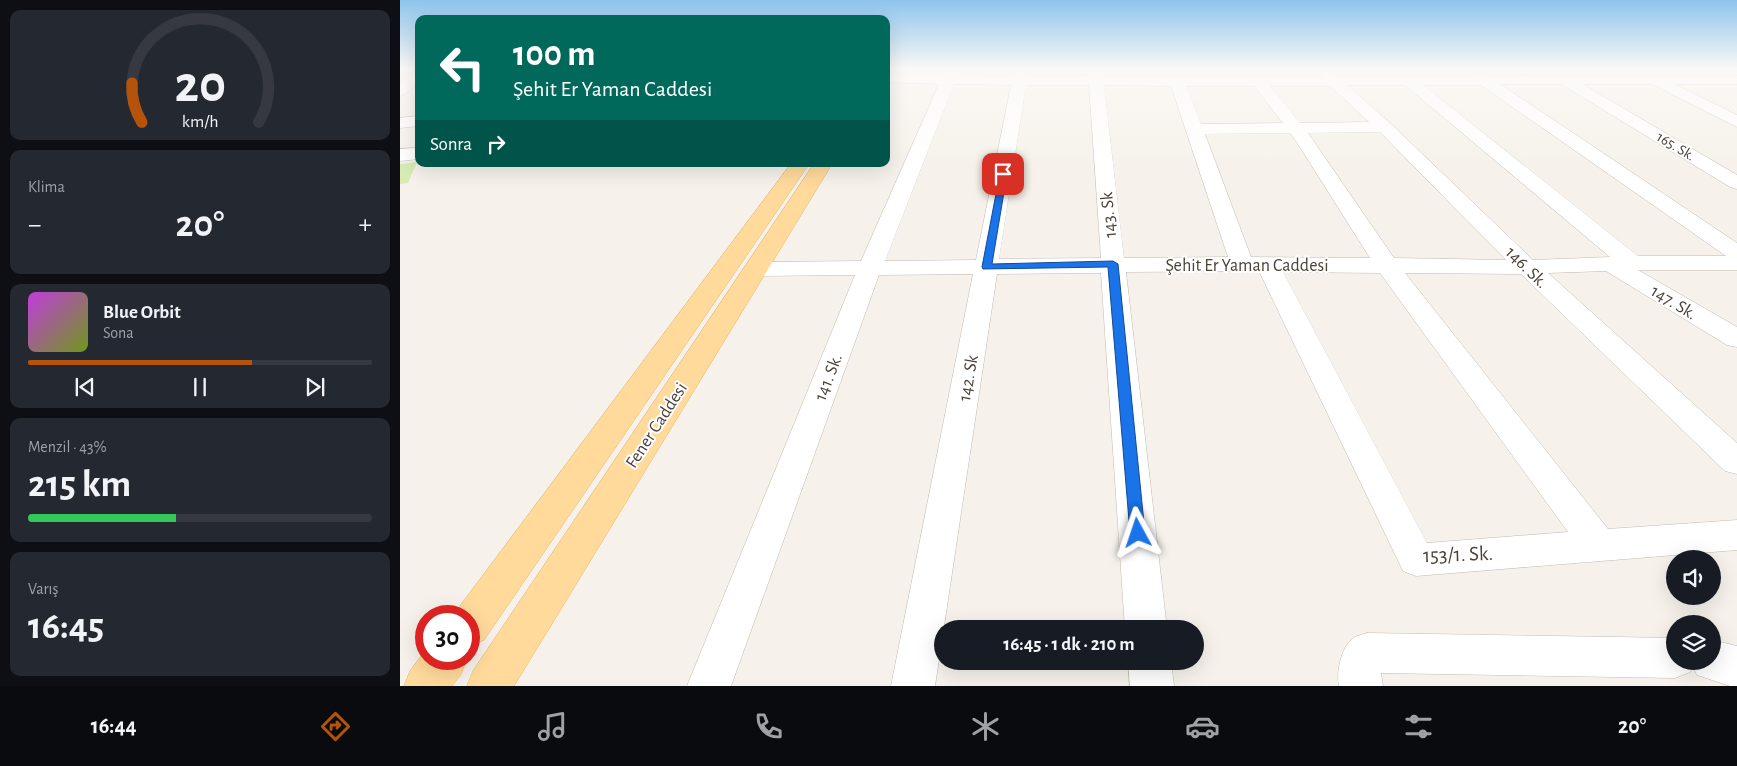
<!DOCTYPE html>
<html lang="tr">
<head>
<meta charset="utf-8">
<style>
	body { margin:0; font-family:"Alegreya Sans",sans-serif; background:#242831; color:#f1f3f6; height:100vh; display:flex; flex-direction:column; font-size:19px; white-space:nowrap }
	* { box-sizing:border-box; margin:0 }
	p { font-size:16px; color:#9ea1a6 }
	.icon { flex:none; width:28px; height:28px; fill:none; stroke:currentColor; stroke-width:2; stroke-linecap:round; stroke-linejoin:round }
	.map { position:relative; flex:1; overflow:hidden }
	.sheet { display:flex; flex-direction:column; gap:10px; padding:10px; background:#0d0f14; width:400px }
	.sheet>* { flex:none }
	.hud { position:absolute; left:15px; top:15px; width:475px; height:152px; border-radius:10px; box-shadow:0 5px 20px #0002; background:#00695c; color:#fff; overflow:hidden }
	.controls { position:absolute; left:1266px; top:550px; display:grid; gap:10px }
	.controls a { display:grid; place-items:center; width:55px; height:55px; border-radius:50%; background:#171b24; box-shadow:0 5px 20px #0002; font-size:25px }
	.speed { position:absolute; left:15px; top:605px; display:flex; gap:10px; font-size:25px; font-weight:700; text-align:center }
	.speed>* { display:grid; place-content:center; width:65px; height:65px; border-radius:50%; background:#171b24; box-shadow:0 5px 20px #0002; line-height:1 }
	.speed .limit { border:8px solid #d22; background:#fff; color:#111 }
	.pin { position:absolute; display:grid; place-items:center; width:42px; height:42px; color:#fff; margin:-21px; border-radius:10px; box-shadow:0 2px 8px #0006 }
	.me { position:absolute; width:55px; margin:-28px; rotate:355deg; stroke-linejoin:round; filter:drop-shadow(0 0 4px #0008) }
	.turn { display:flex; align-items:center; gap:18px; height:105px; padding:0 15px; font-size:22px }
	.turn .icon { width:65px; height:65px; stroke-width:2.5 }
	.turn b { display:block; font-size:35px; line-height:42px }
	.then { display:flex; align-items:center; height:48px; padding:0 15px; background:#0003; gap:10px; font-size:19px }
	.big { font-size:38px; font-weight:700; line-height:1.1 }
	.sheet .card { flex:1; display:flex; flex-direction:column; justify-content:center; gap:8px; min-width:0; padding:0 18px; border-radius:10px; background:#242831 }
	.sheet .dial { align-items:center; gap:0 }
	.dial svg { height:130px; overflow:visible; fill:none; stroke:#363941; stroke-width:7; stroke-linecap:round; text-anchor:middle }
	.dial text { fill:#f1f3f6; stroke:none }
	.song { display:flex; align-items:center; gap:15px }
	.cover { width:60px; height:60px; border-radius:8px; background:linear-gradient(135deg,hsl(290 70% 55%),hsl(80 70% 35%)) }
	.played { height:5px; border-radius:2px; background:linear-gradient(90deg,#b45309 65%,#363941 65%) }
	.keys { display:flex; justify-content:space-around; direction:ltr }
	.heat { display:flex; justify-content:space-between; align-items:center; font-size:28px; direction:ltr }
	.charge { height:8px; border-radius:4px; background:linear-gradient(90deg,#34c759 43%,#363941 0) }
	.trip { position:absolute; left:534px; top:620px; width:270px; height:50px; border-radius:25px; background:#171b24; box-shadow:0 5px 20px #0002; font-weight:700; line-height:50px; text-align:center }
	.tab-bar { display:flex; height:80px; justify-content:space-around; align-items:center; background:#090b0e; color:#9ea1a6 }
	.tab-bar .icon { width:35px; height:35px }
	.tab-bar .current { color:#b45309 }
	.tab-bar b { font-size:22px; color:#f1f3f6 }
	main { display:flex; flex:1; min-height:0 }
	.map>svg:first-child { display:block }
	.green { fill:#d7ebb3 }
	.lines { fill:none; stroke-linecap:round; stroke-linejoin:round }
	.minor-casing { stroke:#c2b9ad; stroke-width:1 }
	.major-casing { stroke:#e9b667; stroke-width:1 }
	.minor { fill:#fff; fill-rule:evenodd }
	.major { fill:#ffda9b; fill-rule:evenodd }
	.route { fill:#1a73e8; stroke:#114b97 }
	.labels { text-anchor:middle; stroke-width:4; stroke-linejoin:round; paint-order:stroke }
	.far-street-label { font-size:15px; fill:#4b4238; stroke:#fff }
	.street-label { font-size:18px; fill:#4b4238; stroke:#fff }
	.near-street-label { font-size:21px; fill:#4b4238; stroke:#fff }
</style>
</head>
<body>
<main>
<section class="sheet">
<div class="card dial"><svg viewBox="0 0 100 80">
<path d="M14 69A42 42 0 1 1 86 69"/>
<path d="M14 69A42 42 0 0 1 8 45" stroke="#b45309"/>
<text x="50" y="56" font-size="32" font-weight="700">20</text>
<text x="50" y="72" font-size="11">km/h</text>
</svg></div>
<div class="card"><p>Klima</p>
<div class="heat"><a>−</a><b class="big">20°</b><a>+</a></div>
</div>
<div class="card">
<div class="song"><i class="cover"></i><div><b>Blue Orbit</b><p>Sona</p></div></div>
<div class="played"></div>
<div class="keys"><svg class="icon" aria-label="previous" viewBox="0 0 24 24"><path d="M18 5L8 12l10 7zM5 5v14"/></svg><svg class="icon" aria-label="pause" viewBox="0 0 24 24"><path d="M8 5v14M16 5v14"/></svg><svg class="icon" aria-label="next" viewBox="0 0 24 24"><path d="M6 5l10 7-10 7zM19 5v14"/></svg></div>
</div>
<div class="card"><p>Menzil · 43%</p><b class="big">215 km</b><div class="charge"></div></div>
<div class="card"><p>Varış</p><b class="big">16:45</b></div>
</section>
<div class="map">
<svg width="1337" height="686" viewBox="0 0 1337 686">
	<rect width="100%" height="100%" fill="#f6f2eb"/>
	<path class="green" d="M 17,162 L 8,183 L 0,184 L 0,164 Z"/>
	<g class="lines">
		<g class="minor-casing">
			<g id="minor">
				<path d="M 546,69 L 560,69 L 558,75 L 613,76 L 614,69 L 628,69 L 627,76 L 688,76 L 688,69 L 702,69 L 703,77 L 921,77 L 922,72 L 927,71 L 937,77 L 1075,76 L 1081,74 L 1087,76 L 1337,76 L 1337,84 L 1274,84 L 1337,115 L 1337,127 L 1252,84 L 1182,84 L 1337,175 L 1337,189 L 1330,187 L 1161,84 L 1100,84 L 1337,243 L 1337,270 L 1238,270 L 1337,327 L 1337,347 L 1327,345 L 1206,271 L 1148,273 L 1337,443 L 1337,474 L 1325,471 L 1121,274 L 1005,273 L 1208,529 L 1337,520 L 1337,550 L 1016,576 L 1003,571 L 859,271 L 726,272 L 767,629 L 725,629 L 701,273 L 597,274 L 535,686 L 491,686 L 573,274 L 479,275 L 331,686 L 287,686 L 455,275 L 356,276 L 348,274 L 344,269 L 348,264 L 356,262 L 461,261 L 539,84 L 486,82 L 486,74 L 543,75 ZM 554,84 L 611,85 L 576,260 L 485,261 ZM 626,85 L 689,85 L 701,258 L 599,259 ZM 704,85 L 771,86 L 828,257 L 724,258 ZM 947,85 L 1005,85 L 1210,257 L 1133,260 L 990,123 ZM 1023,85 L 1081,85 L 1326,256 L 1238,256 ZM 786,86 L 854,86 L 883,123 L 801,124 ZM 870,86 L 930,86 L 969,122 L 900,123 ZM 980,132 L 1106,260 L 994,258 L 908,133 ZM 890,133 L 896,141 L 970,258 L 851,257 L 805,134 ZM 883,272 L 980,273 L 1168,532 L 1027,543 Z"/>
				<path d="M 19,70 L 19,82 L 5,94 L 0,96 L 0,83 L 14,71 Z"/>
				<path d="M 19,116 L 19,126 L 0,128 L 0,118 Z"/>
				<path d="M 19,148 L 19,159 L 0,161 L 0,149 Z"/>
				<path d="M 967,633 L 1275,638 L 1275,661 L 1312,661 L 1312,640 L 1337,646 L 1337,686 L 1330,686 L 1297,675 L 1293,666 L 1290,672 L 1275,678 L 981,673 L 983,686 L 939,686 C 936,673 941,648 952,639 C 955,636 962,635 967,633 Z"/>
				<path d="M 728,661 L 771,661 L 774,686 L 730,686 Z"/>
			</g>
		</g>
		<g class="major-casing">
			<g id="major">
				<path d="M 391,164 L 409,164 L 84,640 L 69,646 L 69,616 L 53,616 L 54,614 Z"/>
				<path d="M 414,164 L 432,164 L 114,686 L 67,686 L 73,671 Z"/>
				<path d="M 26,650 L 26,659 L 67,659 L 61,674 L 52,686 L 4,686 L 10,671 Z"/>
			</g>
		</g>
		<use href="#minor" class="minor"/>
		<use href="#major" class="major"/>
	</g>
	<linearGradient id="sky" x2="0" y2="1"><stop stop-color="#8ec4ec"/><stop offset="0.42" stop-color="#fbf9f6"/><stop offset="1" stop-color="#fbf9f6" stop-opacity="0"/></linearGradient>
	<rect width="1337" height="165" fill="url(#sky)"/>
	<path class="route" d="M 600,173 L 607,174 L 592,264 L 713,261 L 718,264 L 745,533 L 743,537 L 738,539 L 732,537 L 730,533 L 708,267 L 583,269 L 582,267 Z"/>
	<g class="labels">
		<g class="far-street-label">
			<text transform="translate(1276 146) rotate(31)" y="5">165. Sk.</text>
		</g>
		<g class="street-label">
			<text transform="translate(708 215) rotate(-95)" y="6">143. Sk</text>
			<text x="847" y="271">Şehit Er Yaman Caddesi</text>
			<text transform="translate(1127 267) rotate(44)" y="6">146. Sk.</text>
			<text transform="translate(1274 302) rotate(31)" y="6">147. Sk.</text>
			<text transform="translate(428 377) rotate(-69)" y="6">141. Sk.</text>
			<text transform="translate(568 378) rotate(-80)" y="6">142. Sk</text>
			<text transform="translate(256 425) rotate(-57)" y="6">Fener Caddesi</text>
		</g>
		<g class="near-street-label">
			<text transform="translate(1058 554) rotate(-2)" y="7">153/1. Sk.</text>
		</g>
	</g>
</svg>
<div class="controls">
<a><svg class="icon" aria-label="sound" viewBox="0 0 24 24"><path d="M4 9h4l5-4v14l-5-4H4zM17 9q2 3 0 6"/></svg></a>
<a><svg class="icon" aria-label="layers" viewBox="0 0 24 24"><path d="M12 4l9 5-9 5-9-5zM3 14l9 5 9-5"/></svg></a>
</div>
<div class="speed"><div class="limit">30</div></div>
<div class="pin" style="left:603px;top:174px;background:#d93025"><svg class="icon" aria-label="arrive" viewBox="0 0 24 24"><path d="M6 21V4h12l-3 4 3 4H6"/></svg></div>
<svg class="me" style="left:738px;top:533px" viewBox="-20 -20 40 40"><path d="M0-17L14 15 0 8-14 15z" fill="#1a73e8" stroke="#fff" stroke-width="4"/></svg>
<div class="trip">16:45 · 1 dk · 210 m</div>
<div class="hud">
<div class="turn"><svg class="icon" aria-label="left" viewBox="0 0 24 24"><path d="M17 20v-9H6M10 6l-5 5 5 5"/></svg><div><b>100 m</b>Şehit Er Yaman Caddesi</div></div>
<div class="then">Sonra<svg class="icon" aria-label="right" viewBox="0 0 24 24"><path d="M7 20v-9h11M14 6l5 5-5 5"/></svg></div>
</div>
</div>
</main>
<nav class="tab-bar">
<b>16:44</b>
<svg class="icon current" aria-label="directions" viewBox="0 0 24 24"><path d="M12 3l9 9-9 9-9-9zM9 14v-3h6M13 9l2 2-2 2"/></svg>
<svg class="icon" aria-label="music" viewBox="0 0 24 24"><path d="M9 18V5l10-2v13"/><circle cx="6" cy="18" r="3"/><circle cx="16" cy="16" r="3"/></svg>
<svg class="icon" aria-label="phone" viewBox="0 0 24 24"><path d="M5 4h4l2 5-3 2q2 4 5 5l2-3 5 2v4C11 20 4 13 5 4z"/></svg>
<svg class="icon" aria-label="climate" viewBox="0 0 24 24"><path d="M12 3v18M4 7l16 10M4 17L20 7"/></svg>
<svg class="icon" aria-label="car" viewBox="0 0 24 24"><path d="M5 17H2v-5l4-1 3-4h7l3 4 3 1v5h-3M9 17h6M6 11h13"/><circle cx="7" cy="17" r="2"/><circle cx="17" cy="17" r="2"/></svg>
<svg class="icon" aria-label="filters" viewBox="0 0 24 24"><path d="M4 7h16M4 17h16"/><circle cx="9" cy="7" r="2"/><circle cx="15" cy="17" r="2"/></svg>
<b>20°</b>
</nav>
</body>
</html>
